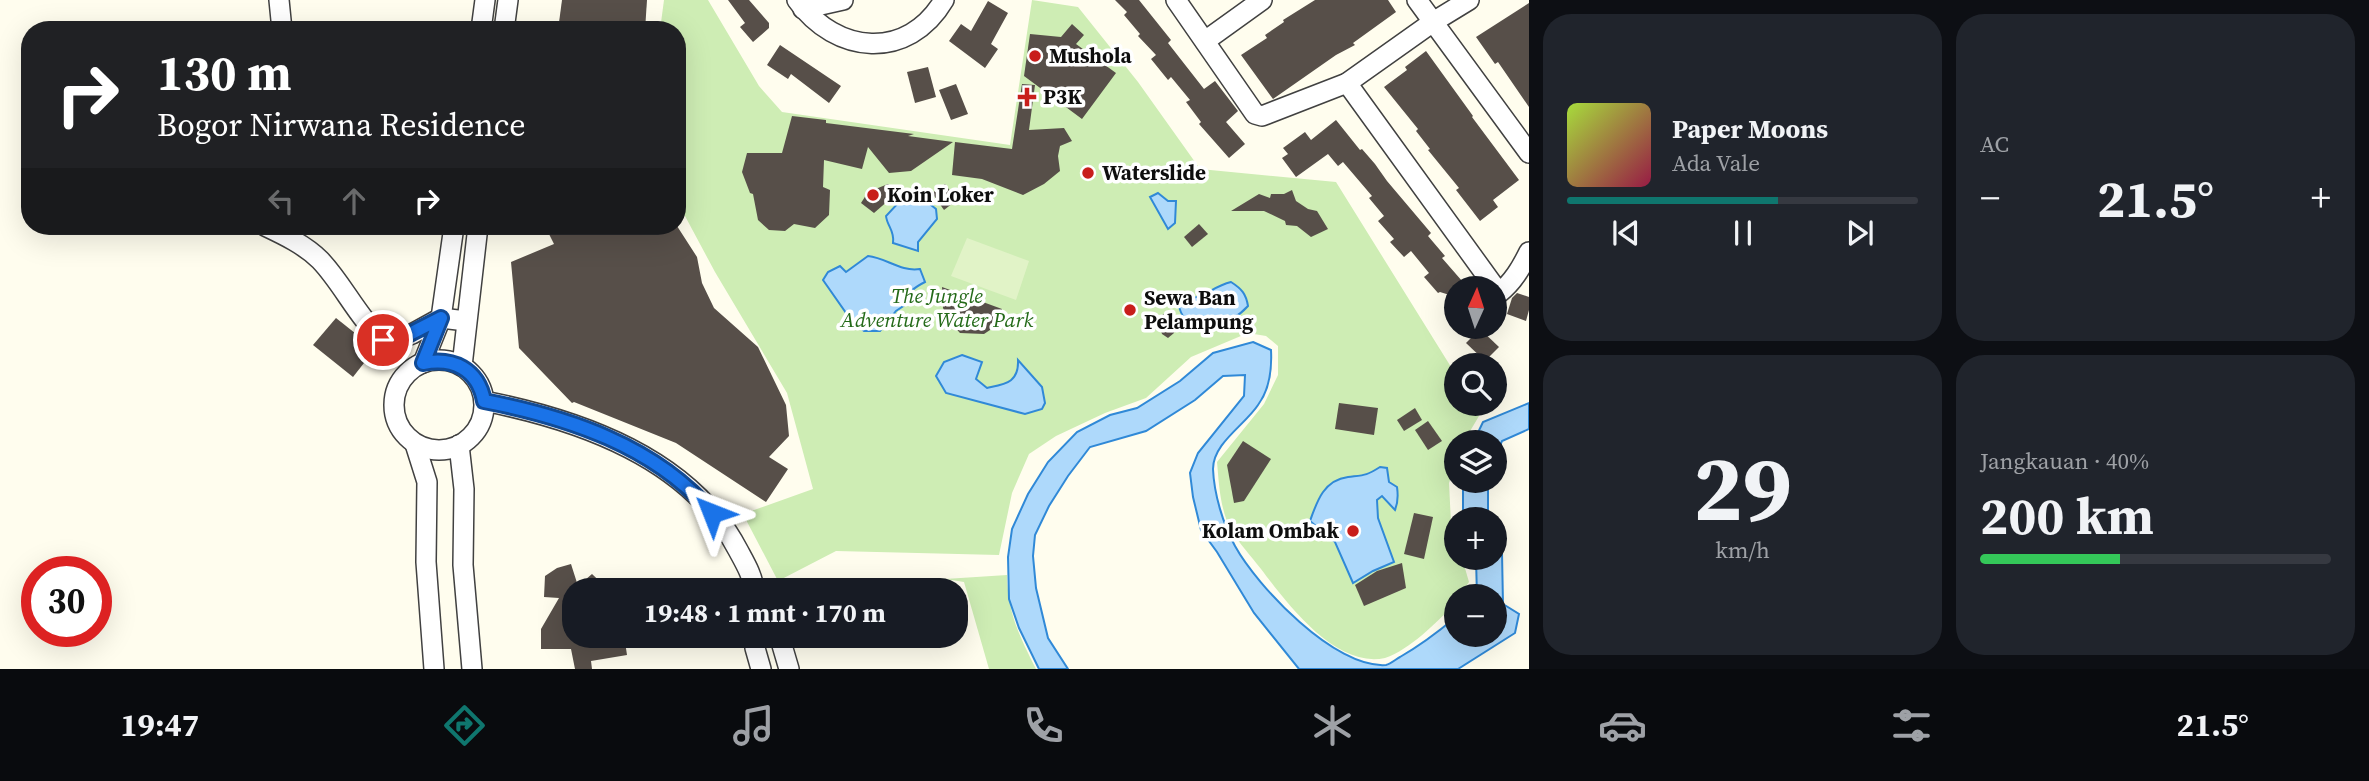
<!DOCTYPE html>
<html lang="id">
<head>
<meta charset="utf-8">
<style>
	body { margin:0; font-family:"Source Serif 4",serif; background:#20242c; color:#f1f3f6; height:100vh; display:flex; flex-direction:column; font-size:26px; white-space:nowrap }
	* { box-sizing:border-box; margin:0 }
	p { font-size:23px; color:#9ea1a6 }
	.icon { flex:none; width:38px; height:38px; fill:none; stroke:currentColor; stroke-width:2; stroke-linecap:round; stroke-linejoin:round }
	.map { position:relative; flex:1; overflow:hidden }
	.panel { display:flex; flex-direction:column; gap:14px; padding:14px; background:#0d0f14; width:840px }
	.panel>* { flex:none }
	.hud { position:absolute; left:21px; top:21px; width:665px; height:214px; border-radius:28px; box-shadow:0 7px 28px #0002; background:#202124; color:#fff; overflow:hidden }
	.needle { width:46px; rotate:3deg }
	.tools { position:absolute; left:1444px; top:276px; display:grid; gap:14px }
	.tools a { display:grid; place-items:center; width:63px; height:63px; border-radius:50%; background:#171b24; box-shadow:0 7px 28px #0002; font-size:35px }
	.speed { position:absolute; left:21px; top:556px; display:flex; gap:14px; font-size:35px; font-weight:700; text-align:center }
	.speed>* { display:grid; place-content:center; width:91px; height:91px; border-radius:50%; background:#171b24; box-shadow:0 7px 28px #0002; line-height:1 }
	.speed .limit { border:10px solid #d22; background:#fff; color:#111 }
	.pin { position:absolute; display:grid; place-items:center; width:60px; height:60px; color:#fff; margin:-30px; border:4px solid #fff; border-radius:50%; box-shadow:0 2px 7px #0007 }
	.me { position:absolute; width:77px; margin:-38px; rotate:315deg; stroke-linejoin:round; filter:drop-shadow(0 0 5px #0008) }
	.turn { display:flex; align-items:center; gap:24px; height:147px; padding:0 21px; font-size:32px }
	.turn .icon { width:91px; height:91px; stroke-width:2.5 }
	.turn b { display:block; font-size:49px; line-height:60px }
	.lanes { display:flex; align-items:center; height:66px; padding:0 21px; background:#0003; justify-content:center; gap:35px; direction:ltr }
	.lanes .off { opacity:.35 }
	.big { font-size:52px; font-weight:700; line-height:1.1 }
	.panel .tile { flex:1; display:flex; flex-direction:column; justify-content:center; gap:10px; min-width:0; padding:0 24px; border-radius:28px; background:#20242c }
	.panel .dial { align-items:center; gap:0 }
	.dial b { font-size:91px; line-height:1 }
	.song { display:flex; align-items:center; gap:21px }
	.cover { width:84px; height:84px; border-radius:10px; background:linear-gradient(135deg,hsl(80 70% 55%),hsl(340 70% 35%)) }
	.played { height:7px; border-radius:4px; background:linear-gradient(90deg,#0f766e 60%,#363941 60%) }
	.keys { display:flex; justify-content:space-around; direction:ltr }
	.heat { display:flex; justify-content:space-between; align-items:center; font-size:38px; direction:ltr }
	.charge { height:10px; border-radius:5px; background:linear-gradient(90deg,#34c759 40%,#363941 0) }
	.panel .tiles { flex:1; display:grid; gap:14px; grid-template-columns:repeat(2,1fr) }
	.trip { position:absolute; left:562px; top:578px; width:406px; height:70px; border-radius:28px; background:#171b24; box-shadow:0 7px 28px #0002; font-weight:700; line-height:70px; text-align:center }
	.dock { display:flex; height:112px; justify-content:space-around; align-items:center; background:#090b0e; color:#9ea1a6 }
	.dock .icon { width:49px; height:49px }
	.dock .selected { color:#0f766e }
	.dock b { font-size:32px; color:#f1f3f6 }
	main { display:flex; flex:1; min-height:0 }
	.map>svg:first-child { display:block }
	.green { fill:#ceedb4 }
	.pitch { fill:#e1f3c7 }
	.water { fill:#aed9fb; stroke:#3089d7; stroke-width:2 }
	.building { fill:#574f49 }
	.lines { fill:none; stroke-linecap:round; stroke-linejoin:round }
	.minor-casing { stroke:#414141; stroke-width:22 }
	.minor { stroke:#fff; stroke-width:19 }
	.route-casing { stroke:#114b97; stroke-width:18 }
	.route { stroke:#1a73e8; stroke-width:12 }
	.poi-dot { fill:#c81e1b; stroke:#fff; stroke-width:2.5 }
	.labels { text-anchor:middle; stroke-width:7; stroke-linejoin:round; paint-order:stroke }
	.poi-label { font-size:21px; font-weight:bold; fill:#0e0e0e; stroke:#fff; text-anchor:start }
	.park-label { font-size:21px; font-style:italic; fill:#246a19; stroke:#fff }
</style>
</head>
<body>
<main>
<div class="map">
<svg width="1529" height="669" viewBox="0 0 1529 669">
	<rect width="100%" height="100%" fill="#fffdee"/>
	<g class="green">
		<path d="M 664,0 L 708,0 L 759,86 L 782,112 L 1010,145 L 1032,0 L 1078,7 L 1138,82 L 1200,169 L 1336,182 L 1456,375 L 1456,404 L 1472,404 L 1479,416 L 1463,443 L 1456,443 L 1456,462 L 1449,483 L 1451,523 L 1456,538 L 1456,558 L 1462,558 L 1469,582 L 1459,597 L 1456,597 L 1453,606 C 1434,624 1411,649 1385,658 C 1335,669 1286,602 1261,569 C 1251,556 1239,543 1231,530 C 1220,509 1219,484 1217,462 L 1264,404 L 1278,375 L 1278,346 L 1266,336 L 1248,333 L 1191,357 L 1146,398 L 1105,413 L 1056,436 L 1029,454 L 1012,493 L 999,555 L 836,551 L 778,581 L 743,514 L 813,489 L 787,393 L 715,272 L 685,216 L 677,219 L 677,30 L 660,30 Z"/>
		<path d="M 1007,575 C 1008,614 1019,635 1036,669 L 989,669 L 964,582 L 945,579 Z"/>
	</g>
	<path class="pitch" d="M 967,238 L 1029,261 L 1016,300 L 951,276 Z"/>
	<g class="water">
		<path d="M 1158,193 L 1168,201 L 1176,201 L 1175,223 L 1168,229 L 1150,197 Z"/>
		<path d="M 909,196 L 921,197 L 936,209 L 937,219 L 918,242 L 918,251 L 893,243 C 895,231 887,226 886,216 L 900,201 Z"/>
		<path d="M 868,256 C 887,258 900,272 920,269 L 925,282 C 915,287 907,292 905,305 L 896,311 L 880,331 L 864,331 L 851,320 L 823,280 L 828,272 L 840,266 L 846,272 Z"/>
		<path d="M 1231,282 C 1242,289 1246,294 1248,306 C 1230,326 1190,343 1179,307 L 1185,299 C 1206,298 1211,287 1231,282 Z"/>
		<path d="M 1253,342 L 1271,350 C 1272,369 1270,389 1258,405 C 1245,425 1213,443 1213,469 C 1214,494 1223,524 1235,546 C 1257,586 1335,669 1386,665 C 1391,664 1396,659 1400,657 C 1421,645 1438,632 1456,617 L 1456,635 L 1494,635 L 1494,597 L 1477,597 L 1476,558 L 1494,558 L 1495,539 L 1502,553 L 1503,604 L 1519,614 L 1515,633 L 1458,669 L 1299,669 L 1254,613 L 1217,552 L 1201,530 L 1193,497 L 1190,473 L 1198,453 L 1244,396 L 1245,375 L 1223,376 L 1195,400 L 1146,431 L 1090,447 L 1068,476 L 1049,506 L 1035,535 L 1033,556 L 1036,588 L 1048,638 L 1068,669 L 1039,669 L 1019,628 L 1009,599 L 1008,557 L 1012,529 L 1028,494 L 1048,462 L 1077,432 L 1110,415 L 1137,408 L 1180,381 L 1213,353 Z"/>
		<path d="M 962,355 L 982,362 L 976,379 L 987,388 C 1005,384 1019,383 1018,360 L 1042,387 L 1045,403 L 1042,409 L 1025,414 L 946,393 L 936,376 L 944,362 Z"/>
		<path d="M 1529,403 L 1529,429 L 1502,441 L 1495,457 L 1494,443 L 1473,443 L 1483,422 Z"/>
		<path d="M 1380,467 L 1387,468 L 1389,482 L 1397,487 C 1398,494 1398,503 1395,510 L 1382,496 L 1377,500 L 1378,518 L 1394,562 L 1373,571 L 1353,583 L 1335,542 L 1310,521 C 1317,501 1324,480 1348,477 C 1364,475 1366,476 1380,467 Z"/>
		<rect x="1463" y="481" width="25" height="39"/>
	</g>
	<g class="building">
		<path d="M 562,0 L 647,0 L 645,30 L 558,30 Z"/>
		<path d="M 728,0 L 749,0 L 769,23 L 769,28 L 753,42 L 740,27 L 745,23 Z"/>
		<path d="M 1115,0 L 1139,0 L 1171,40 L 1168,43 L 1204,89 L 1215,81 L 1238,111 L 1226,122 L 1245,144 L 1229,158 L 1199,124 L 1201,122 L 1186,102 L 1190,100 L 1171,77 L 1168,80 L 1151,59 L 1156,55 L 1138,36 L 1140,34 L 1124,15 L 1127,12 Z"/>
		<path d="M 1315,0 L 1388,0 L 1396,12 L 1353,43 L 1355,45 L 1336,55 L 1273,99 L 1241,55 L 1267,38 L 1265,35 L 1284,22 L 1283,20 Z"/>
		<path d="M 988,1 L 1008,13 L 991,44 L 998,49 L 985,68 L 949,41 L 961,24 L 971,31 Z"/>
		<path d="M 1529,3 L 1529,107 L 1498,62 L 1495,64 L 1476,37 Z"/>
		<path d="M 1072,24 L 1084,35 L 1076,44 L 1116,73 L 1082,119 L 1024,76 L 1030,34 L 1061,37 Z"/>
		<path d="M 780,45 L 841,86 L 829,103 L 791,74 L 788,79 L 767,65 Z"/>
		<path d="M 1426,51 L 1473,116 L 1472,117 L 1519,180 L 1493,200 L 1498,207 L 1480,221 L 1456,190 L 1459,188 L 1428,150 L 1430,149 L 1416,131 L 1418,129 L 1384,87 L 1407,70 L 1405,67 Z"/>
		<path d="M 928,67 L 936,97 L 915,103 L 907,72 Z"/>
		<path d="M 956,84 L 968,114 L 951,120 L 939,90 Z"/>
		<path d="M 1022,84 L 1035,85 L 1029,130 L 1064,128 L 1072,141 L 1060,146 L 1058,156 L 1060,171 L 1044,184 L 1023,195 L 982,179 L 952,175 L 955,142 L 1012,149 Z"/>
		<path d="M 792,116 L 826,120 L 826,123 L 914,134 L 908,136 L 953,142 L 911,171 L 889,173 L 868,147 L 862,169 L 824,160 L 823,187 L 830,190 L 829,215 L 815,228 L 794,224 L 785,231 L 769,230 L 758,220 L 753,194 L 750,193 L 742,172 L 747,153 L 782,153 Z"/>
		<path d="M 1336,120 L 1360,150 L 1362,149 L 1375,164 L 1387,181 L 1431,233 L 1428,236 L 1445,256 L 1442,258 L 1469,289 L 1456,289 L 1456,297 L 1440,292 L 1438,293 L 1424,277 L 1429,273 L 1411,251 L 1404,257 L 1390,242 L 1394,239 L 1378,221 L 1384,216 L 1369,198 L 1372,196 L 1343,162 L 1338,166 L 1328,154 L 1296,177 L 1282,158 L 1288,154 L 1283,148 L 1305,132 L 1311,140 Z"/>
		<path d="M 888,184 L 897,193 L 874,213 L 861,203 L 868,192 Z"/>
		<path d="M 945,184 L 957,200 L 944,210 L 932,193 Z"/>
		<path d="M 1292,190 L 1296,201 L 1308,209 L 1317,211 L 1328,229 L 1311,237 L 1297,226 L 1286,225 L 1285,221 L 1264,211 L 1231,211 L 1259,194 L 1270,198 L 1271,194 L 1284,194 Z"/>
		<path d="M 1199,224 L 1208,234 L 1192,247 L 1184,237 Z"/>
		<path d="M 545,226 L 677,226 L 697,257 L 702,283 L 714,308 L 758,347 L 786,405 L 789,436 L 769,457 L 788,469 L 766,502 L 676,443 L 574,402 L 572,403 L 519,348 L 511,262 L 554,244 Z"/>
		<path d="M 942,287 L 1002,309 L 996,326 L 984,334 L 960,333 L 950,322 L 943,308 Z"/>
		<path d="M 1517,293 L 1529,297 L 1529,310 L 1526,321 L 1507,314 L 1512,298 Z"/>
		<path d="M 1169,311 L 1176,324 L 1174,333 L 1168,338 L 1162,334 L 1159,324 L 1162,315 Z"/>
		<path d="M 336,318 L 375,349 L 353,377 L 313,345 Z"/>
		<path d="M 1480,329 L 1499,347 L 1485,361 L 1466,343 Z"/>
		<path d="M 1339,403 L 1378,408 L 1374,435 L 1335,429 Z"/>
		<path d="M 1415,408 L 1422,420 L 1404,431 L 1397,420 Z"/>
		<path d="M 1428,421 L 1442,441 L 1428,450 L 1415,430 Z"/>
		<path d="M 1243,441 L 1271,459 L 1244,501 L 1234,503 L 1227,465 Z"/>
		<path d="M 1414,513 L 1433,517 L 1424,559 L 1404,554 Z"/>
		<path d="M 1402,563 L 1406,588 L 1364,606 L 1355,585 L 1377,571 Z"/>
		<path d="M 571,564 L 578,586 L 592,574 L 609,590 L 574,590 L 576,644 L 624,635 L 627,655 L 591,661 L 592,669 L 575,669 L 571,649 L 541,649 L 541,629 L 559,598 L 544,597 L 545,576 L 557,568 Z"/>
	</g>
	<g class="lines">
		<g class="minor-casing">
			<g id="minor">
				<path d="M 279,0 L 282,30"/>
				<path d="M 797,0 C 836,55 908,61 944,0"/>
				<path d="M 1176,0 L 1255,114 L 1262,116 L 1347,83 L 1433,22 L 1469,0"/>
				<path d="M 1417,0 L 1529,153"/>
				<path d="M 803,9 L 843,0"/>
				<path d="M 481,30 L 485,0"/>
				<path d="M 504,30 L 508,0"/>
				<path d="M 1205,41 L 1262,0"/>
				<path d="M 1347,83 L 1499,293 C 1513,282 1521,268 1529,252"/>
				<path d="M 265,226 C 284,235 305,245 320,260 C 345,286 359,322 389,344 L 412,334 L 441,318 L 466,321"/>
				<circle cx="439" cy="405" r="45"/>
				<path d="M 423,363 L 441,318 L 454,226"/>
				<path d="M 462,366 L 478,226"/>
				<path d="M 484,401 C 580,420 690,458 738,550 C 745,563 753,576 754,590"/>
				<path d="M 415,444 L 427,482 L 426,562 L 434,669"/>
				<path d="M 459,445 L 464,489 L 463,565 L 472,669"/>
				<path d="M 754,635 L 755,648 L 761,669"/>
				<path d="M 779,635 L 789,669"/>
			</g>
		</g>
		<use href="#minor" class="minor"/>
	</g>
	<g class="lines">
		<g class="route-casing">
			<path id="route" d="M 383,340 L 388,344 L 396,341 L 441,318 L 423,363 C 453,357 478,369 484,401 C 567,417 656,446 712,513"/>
		</g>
		<use href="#route" class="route"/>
	</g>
	<g class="poi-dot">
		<circle cx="1035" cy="56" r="7"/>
		<path d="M1023.5 86.5h7v7h7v7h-7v7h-7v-7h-7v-7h7z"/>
		<circle cx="1088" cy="173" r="7"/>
		<circle cx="873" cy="195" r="7"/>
		<circle cx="1130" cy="310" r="7"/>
		<circle cx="1353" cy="531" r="7"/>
	</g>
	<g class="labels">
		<g class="poi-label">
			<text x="1049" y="63">Mushola</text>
			<text x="1043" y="104">P3K</text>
			<text x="1102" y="180">Waterslide</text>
			<text x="887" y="202">Koin Loker</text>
			<text x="1144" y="305">Sewa Ban<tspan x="1144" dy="24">Pelampung</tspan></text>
			<text x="1339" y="538" text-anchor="end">Kolam Ombak</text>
		</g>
		<g class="park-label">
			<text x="937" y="303">The Jungle<tspan x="937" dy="24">Adventure Water Park</tspan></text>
		</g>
	</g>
</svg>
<div class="tools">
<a><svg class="needle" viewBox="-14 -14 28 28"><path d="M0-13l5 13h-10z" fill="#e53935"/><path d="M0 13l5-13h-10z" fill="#9ea1a6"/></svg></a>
<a><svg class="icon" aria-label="search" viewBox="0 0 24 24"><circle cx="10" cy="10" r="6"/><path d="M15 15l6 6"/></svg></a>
<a><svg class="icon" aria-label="layers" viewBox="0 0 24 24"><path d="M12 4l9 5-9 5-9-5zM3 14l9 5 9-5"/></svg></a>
<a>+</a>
<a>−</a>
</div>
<div class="speed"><div class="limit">30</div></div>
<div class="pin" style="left:383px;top:340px;background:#d93025"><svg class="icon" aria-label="arrive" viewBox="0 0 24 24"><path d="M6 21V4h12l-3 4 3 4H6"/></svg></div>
<svg class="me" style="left:712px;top:513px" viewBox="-20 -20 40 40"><path d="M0-17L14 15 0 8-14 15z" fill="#1a73e8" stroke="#fff" stroke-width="4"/></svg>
<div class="trip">19:48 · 1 mnt · 170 m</div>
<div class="hud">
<div class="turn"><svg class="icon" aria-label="right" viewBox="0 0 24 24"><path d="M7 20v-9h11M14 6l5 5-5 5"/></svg><div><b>130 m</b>Bogor Nirwana Residence</div></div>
<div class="lanes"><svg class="icon off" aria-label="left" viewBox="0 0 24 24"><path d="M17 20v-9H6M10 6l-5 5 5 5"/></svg><svg class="icon off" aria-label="ahead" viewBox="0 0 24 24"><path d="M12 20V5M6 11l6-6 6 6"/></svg><svg class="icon" aria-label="right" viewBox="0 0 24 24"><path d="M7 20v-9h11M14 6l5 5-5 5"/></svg></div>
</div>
</div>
<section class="panel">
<div class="tiles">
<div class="tile">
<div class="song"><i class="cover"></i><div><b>Paper Moons</b><p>Ada Vale</p></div></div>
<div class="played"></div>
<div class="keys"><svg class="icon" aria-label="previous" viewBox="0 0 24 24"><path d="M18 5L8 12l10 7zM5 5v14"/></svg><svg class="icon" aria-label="pause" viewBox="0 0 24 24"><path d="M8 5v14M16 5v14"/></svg><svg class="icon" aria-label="next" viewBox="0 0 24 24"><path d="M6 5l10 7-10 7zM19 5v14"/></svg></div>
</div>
<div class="tile"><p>AC</p>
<div class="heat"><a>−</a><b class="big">21.5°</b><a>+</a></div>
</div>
<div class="tile dial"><b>29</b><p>km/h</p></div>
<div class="tile"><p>Jangkauan · 40%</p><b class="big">200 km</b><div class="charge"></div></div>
</div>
</section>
</main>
<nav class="dock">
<b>19:47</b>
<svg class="icon selected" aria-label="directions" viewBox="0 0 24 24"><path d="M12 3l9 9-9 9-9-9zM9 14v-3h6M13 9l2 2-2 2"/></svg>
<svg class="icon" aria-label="music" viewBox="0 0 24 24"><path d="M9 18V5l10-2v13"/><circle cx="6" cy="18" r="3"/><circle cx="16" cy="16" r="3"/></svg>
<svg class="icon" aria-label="phone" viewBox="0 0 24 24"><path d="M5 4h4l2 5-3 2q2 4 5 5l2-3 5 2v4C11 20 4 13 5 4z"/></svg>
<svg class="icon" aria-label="climate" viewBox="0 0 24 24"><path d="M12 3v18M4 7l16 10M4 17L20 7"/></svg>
<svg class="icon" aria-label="car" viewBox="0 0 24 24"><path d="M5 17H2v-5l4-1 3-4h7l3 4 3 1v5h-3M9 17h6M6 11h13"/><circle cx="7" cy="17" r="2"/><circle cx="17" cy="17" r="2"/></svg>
<svg class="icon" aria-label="filters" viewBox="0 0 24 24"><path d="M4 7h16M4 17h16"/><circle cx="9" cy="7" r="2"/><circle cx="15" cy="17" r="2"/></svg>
<b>21.5°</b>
</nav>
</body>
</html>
